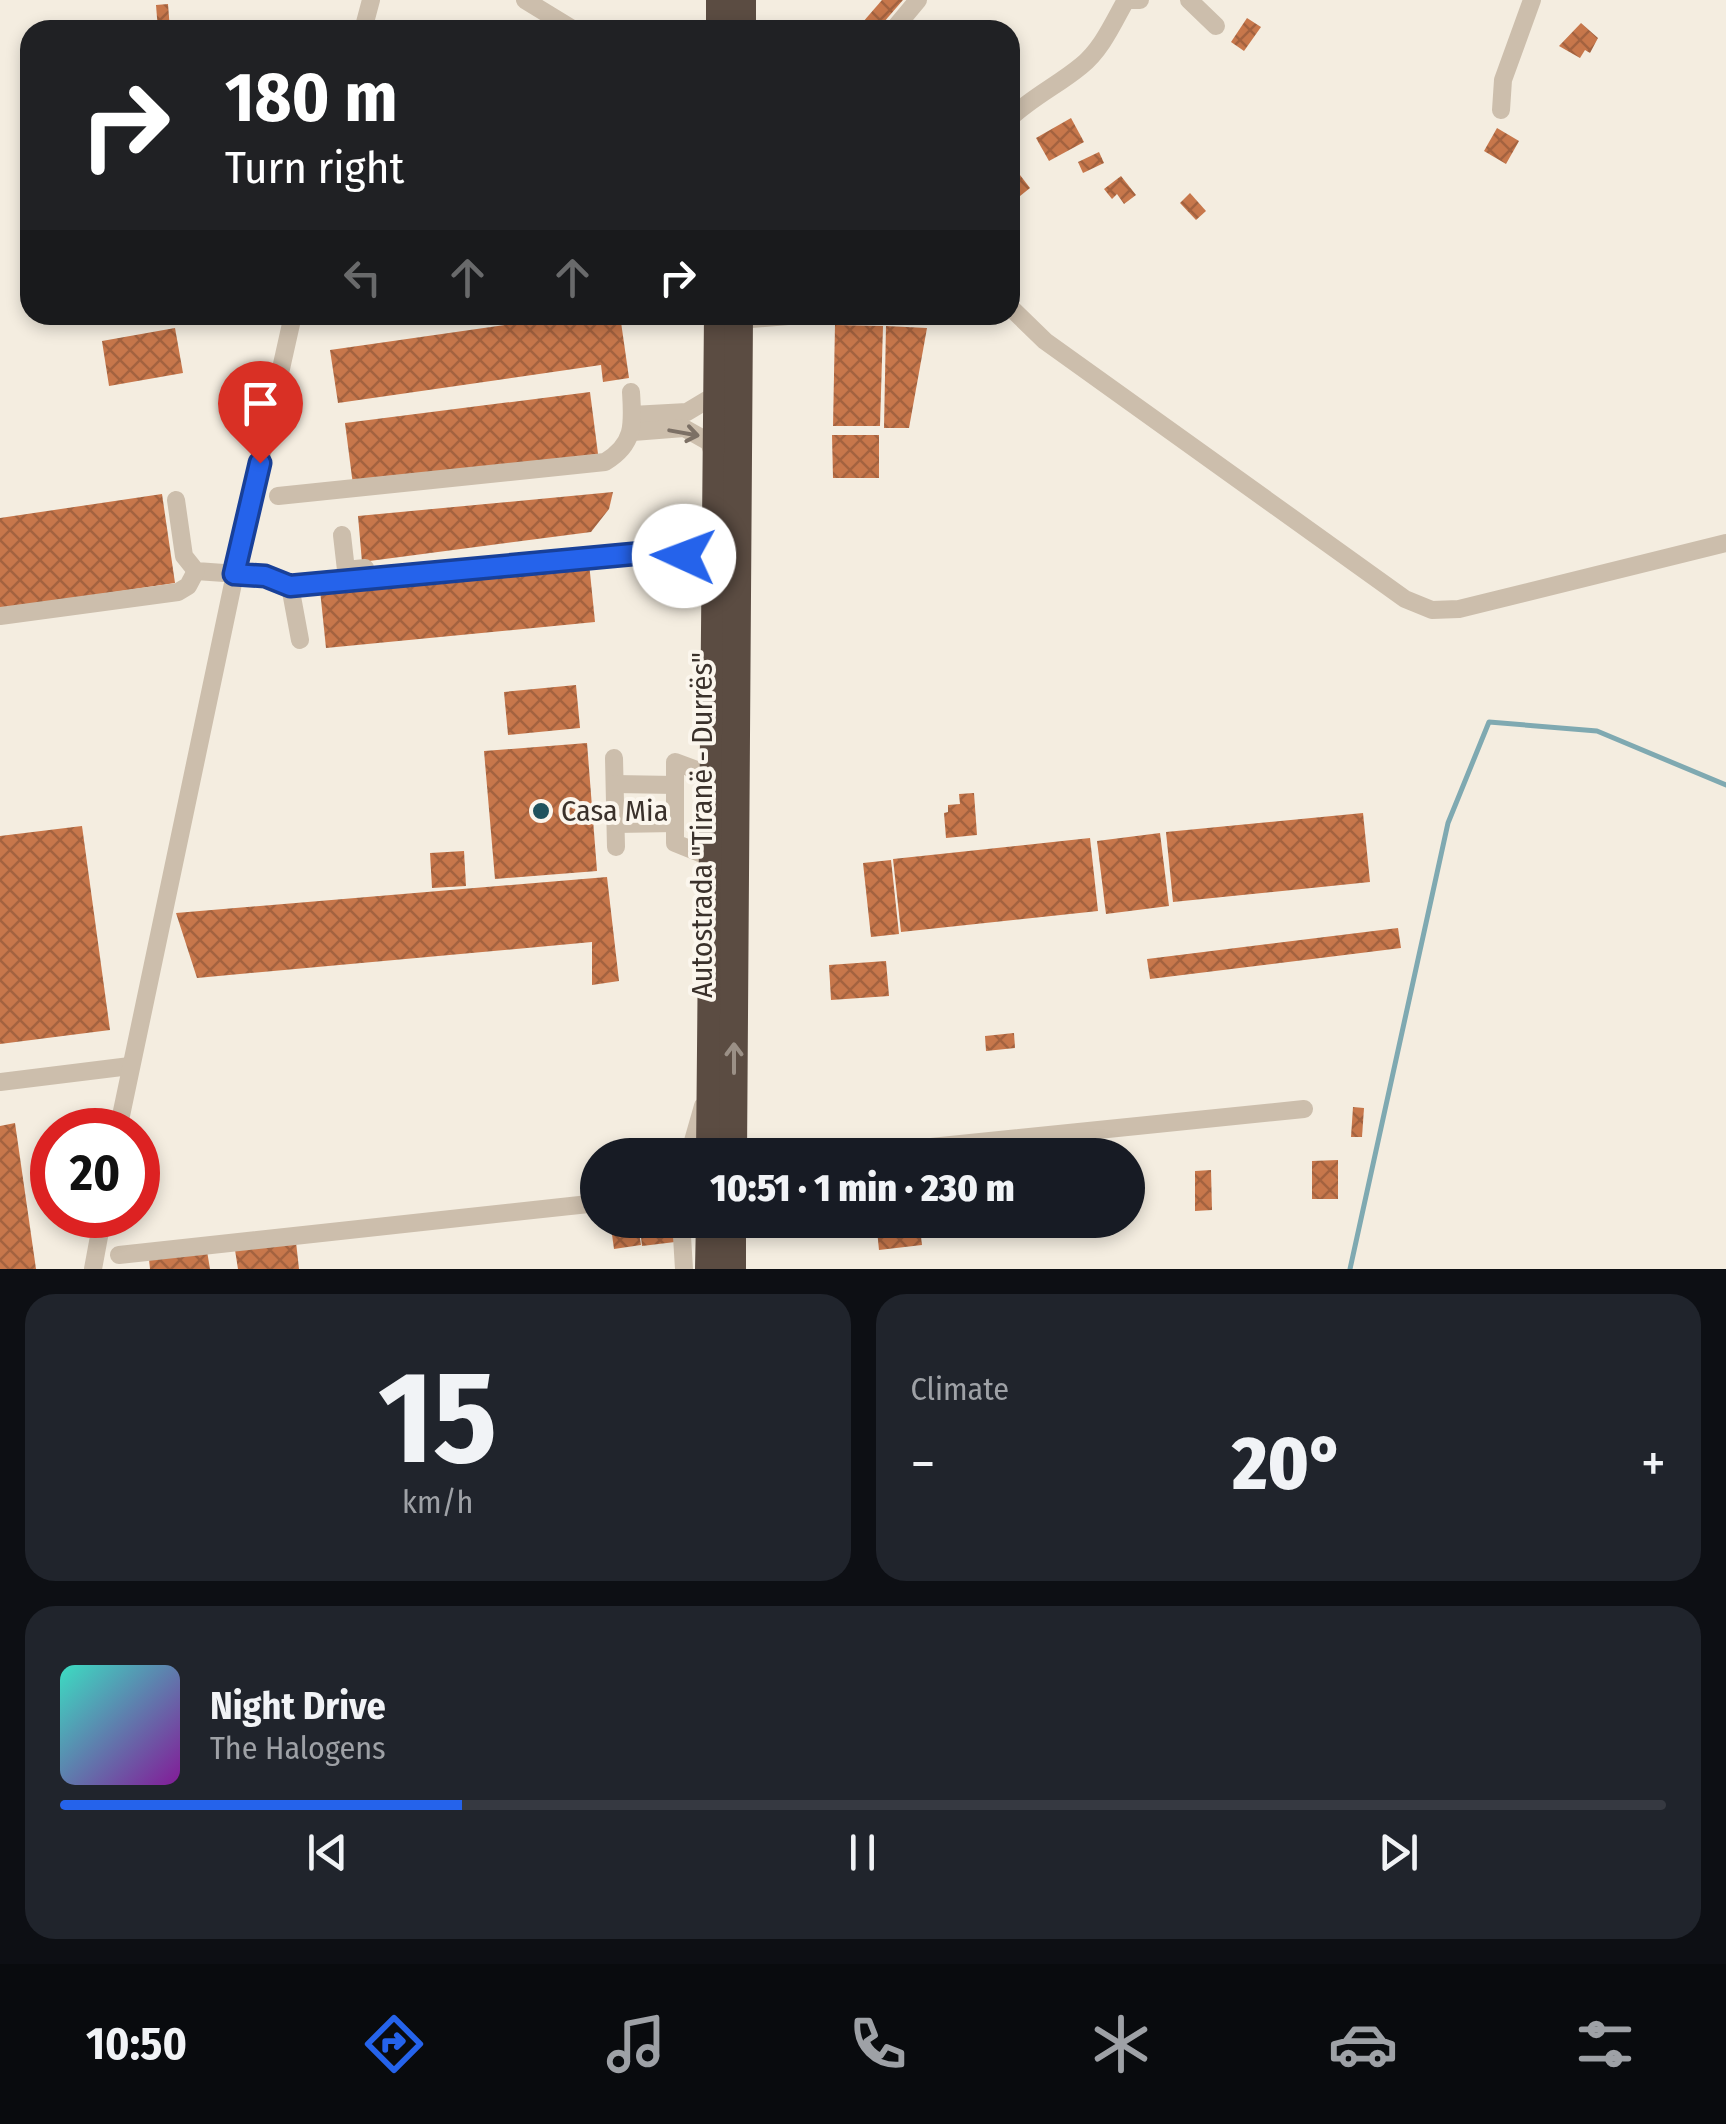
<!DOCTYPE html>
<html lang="en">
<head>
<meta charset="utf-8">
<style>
	body { margin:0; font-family:"Fira Sans Condensed",sans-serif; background:#20242c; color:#f1f3f6; height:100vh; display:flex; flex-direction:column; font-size:38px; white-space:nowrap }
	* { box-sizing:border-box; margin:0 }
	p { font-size:32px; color:#9ea1a6 }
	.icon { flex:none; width:55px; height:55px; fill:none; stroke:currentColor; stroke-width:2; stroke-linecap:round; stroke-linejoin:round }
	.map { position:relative; height:1269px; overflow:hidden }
	.side { display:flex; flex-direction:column; gap:25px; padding:25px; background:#0d0f14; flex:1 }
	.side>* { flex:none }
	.top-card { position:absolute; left:20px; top:20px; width:1000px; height:305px; border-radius:30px; box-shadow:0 5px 15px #0003; background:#202124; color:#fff; overflow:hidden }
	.speed { position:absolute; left:30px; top:1108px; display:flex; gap:20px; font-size:50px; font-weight:700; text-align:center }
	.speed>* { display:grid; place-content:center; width:130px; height:130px; border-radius:50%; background:#171b24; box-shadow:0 5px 15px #0003; line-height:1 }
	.speed .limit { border:15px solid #d22; background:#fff; color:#111 }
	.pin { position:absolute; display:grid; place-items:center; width:85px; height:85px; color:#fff; margin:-102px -42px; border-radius:50% 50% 50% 0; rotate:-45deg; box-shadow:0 0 10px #0007 }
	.pin .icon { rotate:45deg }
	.me { position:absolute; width:110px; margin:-55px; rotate:272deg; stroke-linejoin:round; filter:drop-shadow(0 0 8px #0008) }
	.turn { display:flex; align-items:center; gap:35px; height:210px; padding:0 40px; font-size:45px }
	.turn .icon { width:130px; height:130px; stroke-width:2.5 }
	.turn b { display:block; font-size:70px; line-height:85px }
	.lanes { display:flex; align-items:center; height:95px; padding:0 40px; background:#0003; justify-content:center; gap:50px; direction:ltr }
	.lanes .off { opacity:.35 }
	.big { font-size:75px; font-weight:800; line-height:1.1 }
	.side .widget { flex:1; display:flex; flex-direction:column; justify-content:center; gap:15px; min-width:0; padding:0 35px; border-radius:30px; background:#20242c }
	.side .dial { align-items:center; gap:0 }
	.dial b { font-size:130px; line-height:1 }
	.song { display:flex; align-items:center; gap:30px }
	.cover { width:120px; height:120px; border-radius:15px; background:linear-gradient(135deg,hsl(170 70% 55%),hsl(290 70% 35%)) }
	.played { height:10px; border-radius:5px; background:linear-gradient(90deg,#2563eb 25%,#363941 25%) }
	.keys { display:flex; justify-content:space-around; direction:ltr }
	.heat { display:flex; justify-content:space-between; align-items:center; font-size:55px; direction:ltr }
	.side .tiles { flex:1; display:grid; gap:25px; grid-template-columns:1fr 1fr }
	.widget:last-child { grid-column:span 2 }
	.trip { position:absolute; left:580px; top:1138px; width:565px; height:100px; border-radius:50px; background:#171b24; box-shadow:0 5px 15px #0003; font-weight:800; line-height:100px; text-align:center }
	.tabs { display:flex; height:160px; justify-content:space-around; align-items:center; background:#090b0e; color:#9ea1a6 }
	.tabs .icon { width:70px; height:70px }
	.tabs .on { color:#2563eb }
	.tabs b { font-size:45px; color:#f1f3f6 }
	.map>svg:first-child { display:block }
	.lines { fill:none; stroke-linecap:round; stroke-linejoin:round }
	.stream { stroke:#7fa9b1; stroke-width:5 }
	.building { fill:url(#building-cross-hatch) }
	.minor { stroke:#ccbeac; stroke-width:18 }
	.highway { stroke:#5b4c42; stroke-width:28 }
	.oneway { stroke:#7c7065 }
	.oneway2 { stroke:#9b9086 }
	.route-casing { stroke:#184099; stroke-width:25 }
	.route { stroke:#2563eb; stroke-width:18 }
	.poi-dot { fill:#1f525d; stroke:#fbf6ed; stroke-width:4 }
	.labels { text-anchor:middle; stroke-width:8; stroke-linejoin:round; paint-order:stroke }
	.poi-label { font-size:30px; fill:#3a312b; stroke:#fbf6ed; text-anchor:start }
	.street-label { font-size:30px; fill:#3a312b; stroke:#fbf6ed }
</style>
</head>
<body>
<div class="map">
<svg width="1726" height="1269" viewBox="0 0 1726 1269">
	<defs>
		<pattern id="building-cross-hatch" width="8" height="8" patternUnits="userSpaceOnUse" patternTransform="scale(2.5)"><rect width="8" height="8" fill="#c7774b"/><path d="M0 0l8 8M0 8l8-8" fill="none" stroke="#a3623f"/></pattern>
	</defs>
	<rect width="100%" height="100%" fill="#f4ede0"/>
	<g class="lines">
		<path class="stream" d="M 1350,1269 L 1448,823 L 1489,722 L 1597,731 L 1726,785"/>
	</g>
	<g class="building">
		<path d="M 882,0 L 903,0 L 877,30 L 856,30 Z"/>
		<path d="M 168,4 L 170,30 L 158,30 L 156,5 Z"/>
		<path d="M 1247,18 L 1261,27 L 1244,51 L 1231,42 Z"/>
		<path d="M 1581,23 L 1598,38 L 1590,53 L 1585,50 L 1580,58 L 1559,46 Z"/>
		<path d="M 1071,118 L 1084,142 L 1049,161 L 1036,138 Z"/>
		<path d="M 1497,128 L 1519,141 L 1506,164 L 1484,151 Z"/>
		<path d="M 1099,152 L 1104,163 L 1083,173 L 1078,162 Z"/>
		<path d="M 1020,175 L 1030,188 L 1015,200 L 1010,194 L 1010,183 Z"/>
		<path d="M 1121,176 L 1136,195 L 1124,204 L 1117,194 L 1112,199 L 1104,189 Z"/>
		<path d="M 1190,193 L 1206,211 L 1196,220 L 1180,203 Z"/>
		<path d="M 574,315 L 620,315 L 629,378 L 603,382 L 601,365 L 338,403 L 330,350 Z"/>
		<path d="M 835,325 L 883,326 L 880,426 L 833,426 Z"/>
		<path d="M 886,326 L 927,328 L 909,428 L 884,428 Z"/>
		<path d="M 175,328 L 183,373 L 109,386 L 102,341 Z"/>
		<path d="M 590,392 L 598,454 L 353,485 L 345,423 Z"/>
		<path d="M 832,435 L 879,435 L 879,478 L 833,478 Z"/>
		<path d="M 613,492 L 609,509 L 591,532 L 362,562 L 358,516 Z"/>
		<path d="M 162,494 L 175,583 L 0,609 L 0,518 Z"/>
		<path d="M 589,563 L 595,622 L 326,648 L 320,590 Z"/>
		<path d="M 576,685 L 580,728 L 508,735 L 504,692 Z"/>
		<path d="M 587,743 L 597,871 L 495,879 L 484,751 Z"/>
		<path d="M 974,793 L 977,835 L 946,838 L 944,813 L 948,812 L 948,805 L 960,804 L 959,794 Z"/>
		<path d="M 1363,813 L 1370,882 L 1173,902 L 1166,832 Z"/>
		<path d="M 82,826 L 110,1030 L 0,1044 L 0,836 Z"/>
		<path d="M 1160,833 L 1169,906 L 1106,914 L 1097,841 Z"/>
		<path d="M 1090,838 L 1098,911 L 901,932 L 893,859 Z"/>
		<path d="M 464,851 L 466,886 L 432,888 L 430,853 Z"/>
		<path d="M 891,860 L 899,934 L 871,937 L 863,863 Z"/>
		<path d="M 607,877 L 619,981 L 592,985 L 592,942 L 197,978 L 176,913 Z"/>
		<path d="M 1398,928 L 1401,948 L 1150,979 L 1147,959 Z"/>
		<path d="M 886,961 L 889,996 L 831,1000 L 829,965 Z"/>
		<path d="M 1014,1033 L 1015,1048 L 986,1051 L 985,1036 Z"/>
		<path d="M 1353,1107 L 1364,1108 L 1362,1137 L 1351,1137 Z"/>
		<path d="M 15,1123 L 36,1269 L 0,1269 L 0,1126 Z"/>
		<path d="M 1338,1160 L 1338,1199 L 1312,1199 L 1312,1161 Z"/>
		<path d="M 1211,1170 L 1212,1210 L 1195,1211 L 1195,1171 Z"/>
		<path d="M 610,1220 L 637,1220 L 641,1245 L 614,1249 Z"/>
		<path d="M 639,1220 L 673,1220 L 675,1242 L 642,1246 Z"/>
		<path d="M 876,1220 L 919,1220 L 922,1245 L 879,1250 Z"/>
		<path d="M 296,1242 L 299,1269 L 238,1269 L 235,1250 Z"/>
		<path d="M 207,1251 L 210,1269 L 150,1269 L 149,1259 Z"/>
	</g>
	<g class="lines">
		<g class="minor">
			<path d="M 525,0 L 574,30"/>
			<path d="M 1189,0 L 1216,26"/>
			<path d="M 363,30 L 371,0"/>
			<path d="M 893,30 L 918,0"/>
			<path d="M 1501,110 L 1503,80 L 1532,0"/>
			<path d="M 1010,118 C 1034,96 1058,85 1081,66 C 1102,49 1113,23 1126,0 L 1140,0"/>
			<path d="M 1010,307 L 1045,341 L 1405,599 L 1432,610 L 1459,609 L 1726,543"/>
			<path d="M 739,320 L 800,315"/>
			<path d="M 632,415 L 687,412 L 707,400 L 717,401"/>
			<path d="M 633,432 L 684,428 L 709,442 L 714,456"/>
			<path d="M 278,496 L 605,462 C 635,444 633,424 631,392"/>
			<path d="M 176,500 L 184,556 L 196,571 L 265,576 L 290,586"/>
			<path d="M 342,535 L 346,570 L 365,568"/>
			<path d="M 0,616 L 178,592 L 188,586 L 196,571"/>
			<path d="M 300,640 L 290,586 L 654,551 L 715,560"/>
			<path d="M 614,758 L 616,847"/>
			<path d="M 615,784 L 675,785"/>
			<path d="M 616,824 L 675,823"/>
			<path d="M 712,858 L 675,843 L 675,762 L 713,776"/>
			<path d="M 0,1082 L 130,1066"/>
			<path d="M 118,1130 L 235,574 L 293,315"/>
			<path d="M 689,1155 L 703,1106"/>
			<path d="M 853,1155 L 1304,1109"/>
			<path d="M 681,1220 L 684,1269"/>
			<path d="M 119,1255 L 598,1203"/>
			<path d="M 93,1269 L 103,1215"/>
		</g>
		<g class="highway">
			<path d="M 720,30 L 720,0"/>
			<path d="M 742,30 L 742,0"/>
			<path d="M 710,1155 L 718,315"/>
			<path d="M 733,1155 L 739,315"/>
			<path d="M 709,1269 L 710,1220"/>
			<path d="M 732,1269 L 732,1220"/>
		</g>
	</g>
	<defs><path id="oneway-shaft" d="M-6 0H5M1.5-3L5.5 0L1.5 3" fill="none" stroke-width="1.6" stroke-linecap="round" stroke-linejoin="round" transform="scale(2.5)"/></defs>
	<use class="oneway" href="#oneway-shaft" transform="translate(684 433) rotate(10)"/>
	<use class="oneway2" href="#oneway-shaft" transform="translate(734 1058) rotate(-90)"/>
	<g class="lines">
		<g class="route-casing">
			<path id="route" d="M 260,463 L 234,574 L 265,576 L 290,586 L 654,552 L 684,556"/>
		</g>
		<use href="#route" class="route"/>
	</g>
	<circle class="poi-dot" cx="541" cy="811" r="10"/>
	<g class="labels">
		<g class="poi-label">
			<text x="561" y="821">Casa Mia</text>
		</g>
		<g class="street-label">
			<text transform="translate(702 825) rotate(-90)" y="10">Autostrada "Tiranë - Durrës"</text>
		</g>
	</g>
</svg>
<div class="speed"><div class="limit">20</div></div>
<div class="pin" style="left:260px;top:463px;background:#d93025"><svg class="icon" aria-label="arrive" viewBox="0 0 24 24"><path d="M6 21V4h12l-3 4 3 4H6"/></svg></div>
<svg class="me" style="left:684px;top:556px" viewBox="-20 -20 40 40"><circle r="19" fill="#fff"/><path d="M0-13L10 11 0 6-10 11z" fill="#2563eb"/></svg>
<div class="trip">10:51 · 1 min · 230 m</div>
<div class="top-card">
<div class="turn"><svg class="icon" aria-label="right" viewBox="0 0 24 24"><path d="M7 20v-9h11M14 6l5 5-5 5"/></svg><div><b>180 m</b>Turn right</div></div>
<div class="lanes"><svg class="icon off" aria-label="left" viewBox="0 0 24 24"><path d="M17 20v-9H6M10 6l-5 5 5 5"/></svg><svg class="icon off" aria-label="ahead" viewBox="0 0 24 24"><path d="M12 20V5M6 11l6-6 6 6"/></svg><svg class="icon off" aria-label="ahead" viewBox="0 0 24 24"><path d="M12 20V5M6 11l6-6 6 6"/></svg><svg class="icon" aria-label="right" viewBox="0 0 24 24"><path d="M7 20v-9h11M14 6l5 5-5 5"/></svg></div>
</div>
</div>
<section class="side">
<div class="tiles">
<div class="widget dial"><b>15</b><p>km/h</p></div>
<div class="widget"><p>Climate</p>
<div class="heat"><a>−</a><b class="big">20°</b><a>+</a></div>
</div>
<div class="widget">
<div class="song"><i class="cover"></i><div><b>Night Drive</b><p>The Halogens</p></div></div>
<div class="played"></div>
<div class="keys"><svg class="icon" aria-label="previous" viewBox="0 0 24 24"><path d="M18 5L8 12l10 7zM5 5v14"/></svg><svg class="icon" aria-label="pause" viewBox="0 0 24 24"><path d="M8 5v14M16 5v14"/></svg><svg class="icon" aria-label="next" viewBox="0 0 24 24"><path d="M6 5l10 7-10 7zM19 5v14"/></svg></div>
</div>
</div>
</section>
<nav class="tabs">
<b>10:50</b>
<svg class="icon on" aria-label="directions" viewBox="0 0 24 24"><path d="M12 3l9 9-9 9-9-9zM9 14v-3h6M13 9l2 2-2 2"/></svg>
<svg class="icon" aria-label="music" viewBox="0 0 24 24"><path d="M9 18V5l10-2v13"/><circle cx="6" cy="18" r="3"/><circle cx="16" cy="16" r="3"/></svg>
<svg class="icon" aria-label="phone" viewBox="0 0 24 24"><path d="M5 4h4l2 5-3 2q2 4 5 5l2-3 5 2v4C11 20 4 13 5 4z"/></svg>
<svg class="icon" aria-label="climate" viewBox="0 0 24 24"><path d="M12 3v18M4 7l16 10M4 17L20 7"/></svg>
<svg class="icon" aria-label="car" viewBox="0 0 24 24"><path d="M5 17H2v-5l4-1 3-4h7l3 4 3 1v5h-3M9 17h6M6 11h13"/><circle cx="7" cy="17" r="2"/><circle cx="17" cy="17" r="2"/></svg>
<svg class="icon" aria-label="filters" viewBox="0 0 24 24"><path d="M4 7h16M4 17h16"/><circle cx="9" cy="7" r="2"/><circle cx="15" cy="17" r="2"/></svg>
</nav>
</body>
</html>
